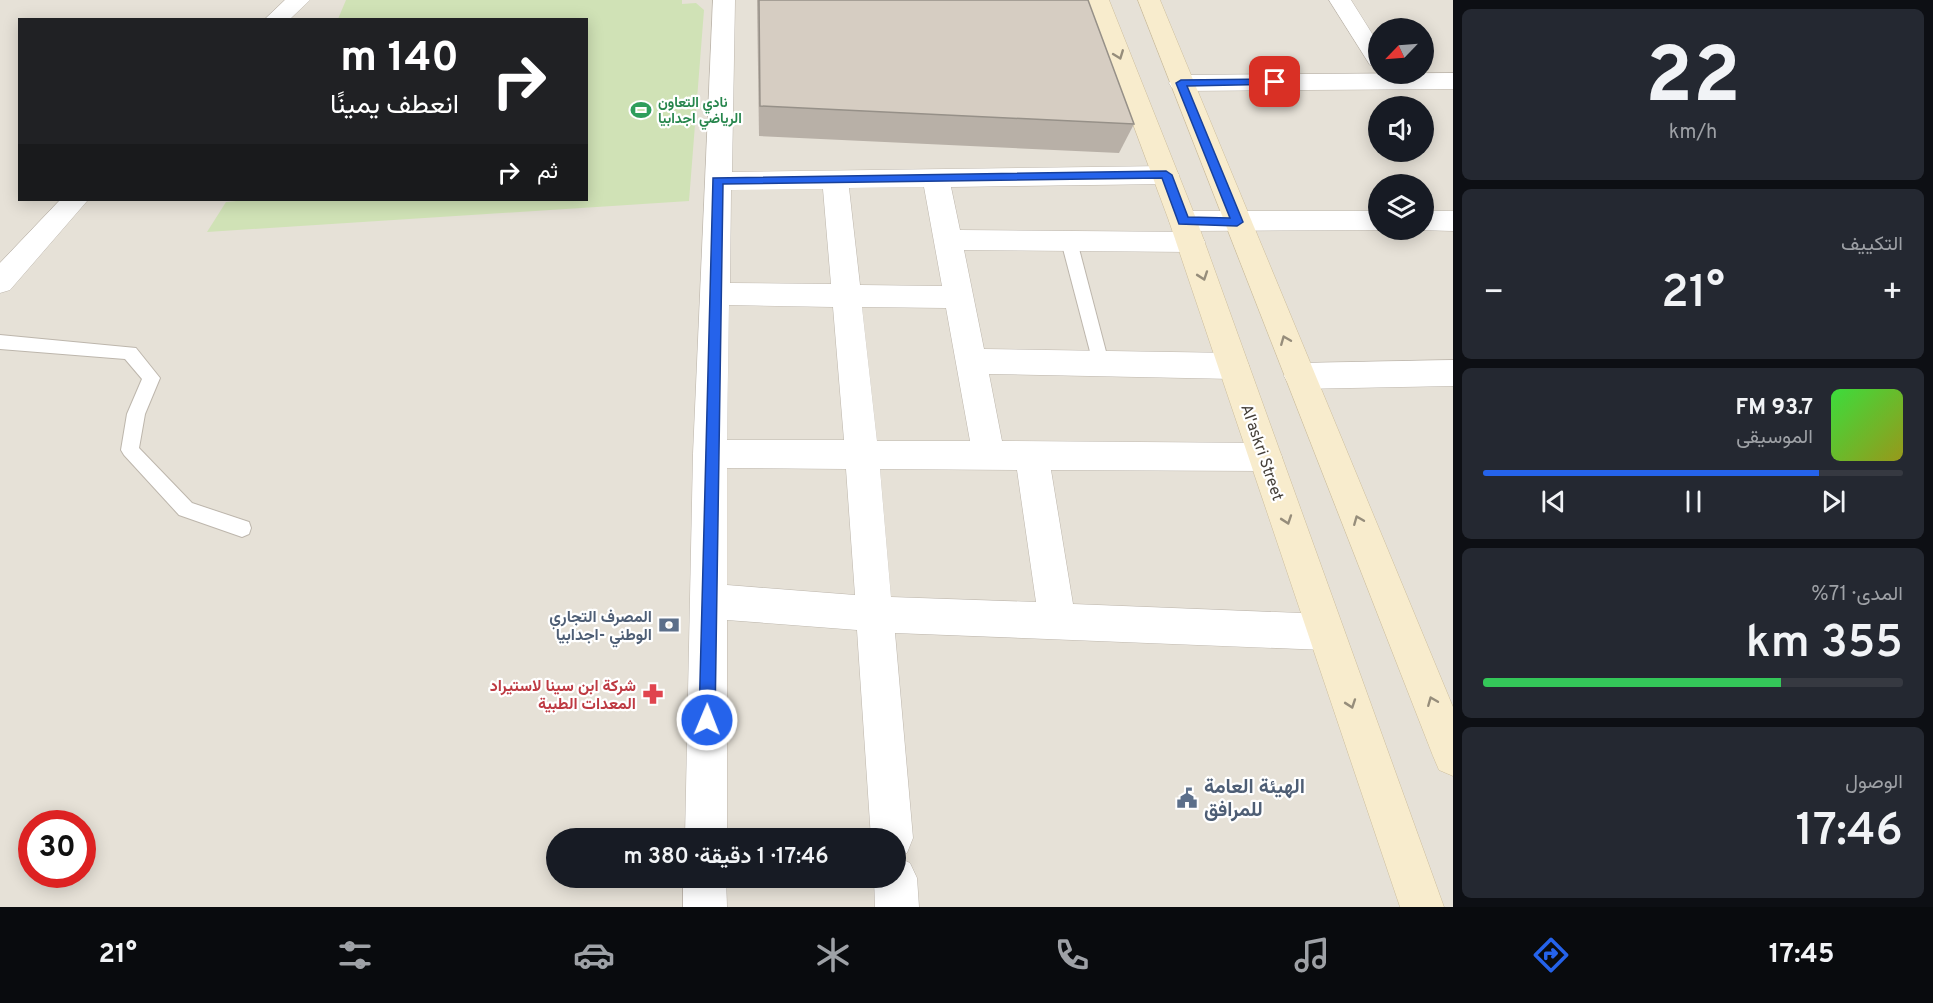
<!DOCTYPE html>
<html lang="ar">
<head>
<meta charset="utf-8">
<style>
	body { margin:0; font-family:Overpass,Vazirmatn,sans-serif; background:#242831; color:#f1f3f6; direction:rtl; height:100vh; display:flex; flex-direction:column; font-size:22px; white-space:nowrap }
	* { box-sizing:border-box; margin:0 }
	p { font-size:20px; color:#9ea1a6 }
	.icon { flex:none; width:33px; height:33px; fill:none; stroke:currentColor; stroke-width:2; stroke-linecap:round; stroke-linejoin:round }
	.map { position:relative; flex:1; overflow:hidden; direction:ltr }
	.sheet { display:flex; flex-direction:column; gap:9px; padding:9px; background:#0d0f14; width:480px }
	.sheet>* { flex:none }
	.hud { position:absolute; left:18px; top:18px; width:570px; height:183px; border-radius:0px; box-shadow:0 3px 15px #0003; direction:rtl; background:#202124; color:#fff; overflow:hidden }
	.needle { width:39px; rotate:245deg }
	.fabs { position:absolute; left:1368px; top:18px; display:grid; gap:12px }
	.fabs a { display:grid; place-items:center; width:66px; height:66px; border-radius:50%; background:#171b24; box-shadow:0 3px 15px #0003; font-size:30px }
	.speed { position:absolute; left:18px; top:810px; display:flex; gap:12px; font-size:30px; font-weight:700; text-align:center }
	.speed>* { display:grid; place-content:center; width:78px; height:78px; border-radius:50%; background:#171b24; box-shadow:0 3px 15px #0003; line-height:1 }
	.speed .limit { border:9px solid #d22; background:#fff; color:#111 }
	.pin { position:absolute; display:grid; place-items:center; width:51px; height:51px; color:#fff; margin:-26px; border-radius:12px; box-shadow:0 3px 9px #0006 }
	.me { position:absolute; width:66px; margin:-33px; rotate:1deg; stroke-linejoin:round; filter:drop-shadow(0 0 4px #0008) }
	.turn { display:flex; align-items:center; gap:21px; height:126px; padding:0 30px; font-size:27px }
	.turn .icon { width:78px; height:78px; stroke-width:2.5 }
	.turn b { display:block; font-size:42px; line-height:51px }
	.then { display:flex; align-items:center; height:57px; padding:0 30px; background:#0003; gap:12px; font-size:22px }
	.big { font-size:45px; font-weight:600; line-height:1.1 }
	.sheet .widget { flex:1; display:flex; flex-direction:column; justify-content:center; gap:9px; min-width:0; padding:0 21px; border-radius:9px; background:#242831 }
	.sheet .dial { align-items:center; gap:0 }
	.dial b { font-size:78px; line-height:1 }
	.song { display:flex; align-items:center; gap:18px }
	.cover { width:72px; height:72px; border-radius:9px; background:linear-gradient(135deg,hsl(120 70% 55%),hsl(60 70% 35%)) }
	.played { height:6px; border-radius:3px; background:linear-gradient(90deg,#2563eb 80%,#363941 80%) }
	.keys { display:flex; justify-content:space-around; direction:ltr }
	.heat { display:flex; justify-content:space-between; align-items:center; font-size:33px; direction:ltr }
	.charge { height:9px; border-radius:4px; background:linear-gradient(90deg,#34c759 71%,#363941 0) }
	.trip { position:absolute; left:546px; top:828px; width:360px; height:60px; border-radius:30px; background:#171b24; box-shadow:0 3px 15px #0003; font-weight:600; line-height:60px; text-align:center; direction:rtl }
	.dock { display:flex; height:96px; justify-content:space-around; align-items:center; background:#090b0e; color:#9ea1a6 }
	.dock .icon { width:42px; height:42px }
	.dock .current { color:#2563eb }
	.dock b { font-size:27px; color:#f1f3f6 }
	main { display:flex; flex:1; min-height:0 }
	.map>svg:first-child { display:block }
	.residential { fill:#e6e1d7; fill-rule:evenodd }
	.green { fill:#d0e2b6 }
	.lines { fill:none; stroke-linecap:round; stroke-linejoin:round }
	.lane-casing { stroke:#bdb6ac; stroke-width:2 }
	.street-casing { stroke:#bdb6ac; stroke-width:1 }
	.secondary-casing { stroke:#cdbe9d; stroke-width:1 }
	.lane { fill:#fff; fill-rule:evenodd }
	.street { fill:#fff; fill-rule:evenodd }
	.secondary { fill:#f8eccd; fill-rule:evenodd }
	.wall { fill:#b8b0a7 }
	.building { fill:#d6cdc2; stroke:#969088; stroke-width:1.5 }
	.oneway { stroke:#968d7b }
	.route { fill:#2563eb; stroke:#184099; stroke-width:1.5 }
	.labels { text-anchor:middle; stroke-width:4.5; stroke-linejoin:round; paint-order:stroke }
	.far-leisure-label { font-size:14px; font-weight:bold; fill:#27864d; stroke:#fff; text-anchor:start }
	.street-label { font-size:16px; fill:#453f38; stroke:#fff }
	.service-label { font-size:16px; font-weight:bold; fill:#4e5e75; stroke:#fff; text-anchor:end }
	.health-label { font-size:16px; font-weight:bold; fill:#be3a42; stroke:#fff; text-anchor:end }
	.near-service-label { font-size:20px; font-weight:bold; fill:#4e5e75; stroke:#fff; text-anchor:start }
</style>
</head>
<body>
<main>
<section class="sheet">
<div class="widget dial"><b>22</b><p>km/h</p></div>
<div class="widget"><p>التكييف</p>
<div class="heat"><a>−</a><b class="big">21°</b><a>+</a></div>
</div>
<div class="widget">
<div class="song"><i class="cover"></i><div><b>93.7 FM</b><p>الموسيقى</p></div></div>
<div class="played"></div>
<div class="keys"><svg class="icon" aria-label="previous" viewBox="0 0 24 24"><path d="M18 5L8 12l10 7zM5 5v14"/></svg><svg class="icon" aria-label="pause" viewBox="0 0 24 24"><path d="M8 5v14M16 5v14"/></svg><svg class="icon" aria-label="next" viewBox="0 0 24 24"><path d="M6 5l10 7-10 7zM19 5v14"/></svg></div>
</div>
<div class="widget"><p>المدى · 71%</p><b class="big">355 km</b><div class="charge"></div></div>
<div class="widget"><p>الوصول</p><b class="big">17:46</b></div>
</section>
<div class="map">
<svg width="1453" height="907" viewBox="0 0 1453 907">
	<rect width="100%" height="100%" fill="#f2efe9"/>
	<path class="residential" d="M 0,0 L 1453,0 L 1453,907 L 0,907 ZM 20,20 L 586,20 L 586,200 L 20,200 ZM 1378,28 L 1424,28 L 1424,74 L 1378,74 ZM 1378,106 L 1424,106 L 1424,152 L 1378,152 ZM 1378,184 L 1424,184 L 1424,230 L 1378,230 ZM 32,824 L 82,824 L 82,874 L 32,874 ZM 556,838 L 896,838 L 896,878 L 556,878 Z"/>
	<path class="green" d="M 346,0 L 682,0 L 682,4 L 696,3 L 704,10 L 689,201 L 207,232 L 226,202 L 247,200 L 586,200 L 586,20 L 338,19 Z"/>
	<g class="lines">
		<g class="lane-casing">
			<g id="lane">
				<path d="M 1069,235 L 1074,237 L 1077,241 L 1109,363 L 1107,368 L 1101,370 L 1095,368 L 1093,363 L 1061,241 L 1064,237 Z"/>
				<path d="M 0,335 L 136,348 L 160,378 L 145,414 L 139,448 L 192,503 L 249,522 L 251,528 L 249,534 L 242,537 L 179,515 L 124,455 L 121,450 L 127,414 L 142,379 L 125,359 L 0,349 Z"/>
			</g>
		</g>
		<g class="street-casing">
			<g id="street">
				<path d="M 285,0 L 310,0 L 289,20 L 264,20 Z"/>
				<path d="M 713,0 L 735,0 L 732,172 L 1166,166 L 1175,169 L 1179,175 L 1175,181 L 1166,184 L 951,187 L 960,230 L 1191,232 L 1201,235 L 1205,242 L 1201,249 L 1191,252 L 964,250 L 984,349 L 1234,353 L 1245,357 L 1249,366 L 1245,375 L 1234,379 L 989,374 L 1002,441 L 1265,443 L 1277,447 L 1282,457 L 1277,467 L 1265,471 L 1051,470 L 1073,604 L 1325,614 L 1338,619 L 1344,632 L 1338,645 L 1325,650 L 895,633 L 913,838 L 907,853 L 897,857 L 910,863 L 917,878 L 919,907 L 875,907 L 874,878 L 896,878 L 896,838 L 871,838 L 857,630 L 727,620 L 727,838 L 685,838 L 693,454 ZM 924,187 L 942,286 L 860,285 L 849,188 ZM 823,189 L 831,284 L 730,283 L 731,190 ZM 729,305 L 833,307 L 844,440 L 727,440 ZM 862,307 L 946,308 L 970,441 L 877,441 ZM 727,468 L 846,469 L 855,595 L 727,585 ZM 880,469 L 1017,470 L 1036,602 L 891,597 Z"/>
				<path d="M 1329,0 L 1351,0 L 1378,43 L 1378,67 L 1370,65 Z"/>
				<path d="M 1453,73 L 1453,89 L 1181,91 L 1172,88 L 1169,83 L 1172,78 L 1181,75 Z"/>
				<path d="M 60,200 L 88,200 L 10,290 L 0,293 L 0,263 Z"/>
				<path d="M 1183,211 L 1378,211 L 1378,230 L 1383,230 L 1183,231 L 1173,228 L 1169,221 L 1173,214 Z"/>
				<path d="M 1424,211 L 1453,211 L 1453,231 L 1419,230 L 1424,230 Z"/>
				<path d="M 1453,360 L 1453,386 L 1300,389 L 1289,385 L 1284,376 L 1289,367 L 1300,363 Z"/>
				<path d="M 683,878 L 726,878 L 727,907 L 683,907 Z"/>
			</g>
		</g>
		<g class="secondary-casing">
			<g id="secondary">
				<path d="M 1087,0 L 1109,0 L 1197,221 L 1444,907 L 1400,907 L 1169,221 Z"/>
				<path d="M 1138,0 L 1160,0 L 1453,707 L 1453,776 L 1439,770 L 1433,756 Z"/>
			</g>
		</g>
		<use href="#lane" class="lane"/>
		<use href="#street" class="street"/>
		<use href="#secondary" class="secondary"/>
	</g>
	<path class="wall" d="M 757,0 L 1088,0 L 1134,124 L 1119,153 L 759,136 Z"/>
	<path class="building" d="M 759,0 L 1088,0 L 1134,124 L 760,106 Z"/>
	<defs><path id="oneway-chevron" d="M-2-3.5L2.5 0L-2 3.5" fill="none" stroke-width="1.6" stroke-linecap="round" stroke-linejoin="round" transform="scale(1.5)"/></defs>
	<g class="oneway">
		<use href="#oneway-chevron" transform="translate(1119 55) rotate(69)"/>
		<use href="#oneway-chevron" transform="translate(1203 276) rotate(71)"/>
		<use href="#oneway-chevron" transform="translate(1285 340) rotate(-112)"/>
		<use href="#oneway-chevron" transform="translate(1287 520) rotate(71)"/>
		<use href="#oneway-chevron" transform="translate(1358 520) rotate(-112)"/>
		<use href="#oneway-chevron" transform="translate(1432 701) rotate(-112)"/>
		<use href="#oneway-chevron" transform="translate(1351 704) rotate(71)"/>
	</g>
	<path class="route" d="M 1275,79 L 1280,82 L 1278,84 L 1187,86 L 1243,222 L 1237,226 L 1179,224 L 1162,178 L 723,184 L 715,720 L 713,725 L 707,728 L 701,725 L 699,720 L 713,178 L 1166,171 L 1172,175 L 1188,217 L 1230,218 L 1176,83 L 1181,80 Z"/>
	<defs>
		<g id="stadium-bare" transform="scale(1.62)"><path d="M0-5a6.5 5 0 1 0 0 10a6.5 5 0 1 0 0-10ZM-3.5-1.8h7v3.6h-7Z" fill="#2e9e5b" stroke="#fff" stroke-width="2.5" paint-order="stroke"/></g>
		<g id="bank-bare" transform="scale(1.62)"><path d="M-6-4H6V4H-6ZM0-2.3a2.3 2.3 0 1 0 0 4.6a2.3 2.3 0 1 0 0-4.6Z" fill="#5c6f8a" stroke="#fff" stroke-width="2.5" paint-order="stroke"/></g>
		<g id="pharmacy-bare" transform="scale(1.62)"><path d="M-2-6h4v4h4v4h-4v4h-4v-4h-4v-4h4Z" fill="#e0444e" stroke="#fff" stroke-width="2.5" paint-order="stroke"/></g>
		<g id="civic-bare" transform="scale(1.62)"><path d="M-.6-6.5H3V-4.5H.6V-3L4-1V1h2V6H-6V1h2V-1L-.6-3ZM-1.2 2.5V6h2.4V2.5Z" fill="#5c6f8a" stroke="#fff" stroke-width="2.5" paint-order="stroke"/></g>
	</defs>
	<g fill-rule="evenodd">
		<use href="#stadium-bare" x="641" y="110"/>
		<use href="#bank-bare" x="669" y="625"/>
		<use href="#pharmacy-bare" x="653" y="694"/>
		<use href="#civic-bare" x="1187" y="798"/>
	</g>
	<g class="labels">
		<g class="far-leisure-label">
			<text x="658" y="107">نادي التعاون<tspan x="658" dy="16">الرياضي اجدابيا</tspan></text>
		</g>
		<g class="street-label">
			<text transform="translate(1263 452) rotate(71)" y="6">Al'askri Street</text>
		</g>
		<g class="service-label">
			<text x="652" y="622">المصرف التجاري<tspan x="652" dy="18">الوطني -اجدابيا</tspan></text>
		</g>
		<g class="health-label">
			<text x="636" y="691">شركة ابن سينا لاستيراد<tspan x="636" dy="18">المعدات الطبية</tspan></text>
		</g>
		<g class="near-service-label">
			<text x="1204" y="793">الهيئة العامة<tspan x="1204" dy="23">للمرافق</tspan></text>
		</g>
	</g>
</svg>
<div class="fabs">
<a><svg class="needle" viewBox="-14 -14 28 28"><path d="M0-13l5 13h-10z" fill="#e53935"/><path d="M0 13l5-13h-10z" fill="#9ea1a6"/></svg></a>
<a><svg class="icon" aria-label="sound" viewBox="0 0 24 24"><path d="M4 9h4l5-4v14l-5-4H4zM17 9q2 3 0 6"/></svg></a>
<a><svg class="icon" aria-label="layers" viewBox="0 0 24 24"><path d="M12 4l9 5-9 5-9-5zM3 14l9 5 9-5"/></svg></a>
</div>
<div class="speed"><div class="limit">30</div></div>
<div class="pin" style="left:1275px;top:82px;background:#d93025"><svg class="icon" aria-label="arrive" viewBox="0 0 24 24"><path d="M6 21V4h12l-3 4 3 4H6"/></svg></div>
<svg class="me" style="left:707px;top:720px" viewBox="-20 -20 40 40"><circle r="17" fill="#2563eb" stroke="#fff" stroke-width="3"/><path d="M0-11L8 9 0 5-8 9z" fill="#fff"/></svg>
<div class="trip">17:46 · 1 دقيقة · 380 m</div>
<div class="hud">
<div class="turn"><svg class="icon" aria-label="right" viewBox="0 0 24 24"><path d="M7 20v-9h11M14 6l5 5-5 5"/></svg><div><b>140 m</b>انعطف يمينًا</div></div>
<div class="then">ثم<svg class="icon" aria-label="right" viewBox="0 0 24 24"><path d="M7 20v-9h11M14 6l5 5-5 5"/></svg></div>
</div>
</div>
</main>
<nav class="dock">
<b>17:45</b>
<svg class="icon current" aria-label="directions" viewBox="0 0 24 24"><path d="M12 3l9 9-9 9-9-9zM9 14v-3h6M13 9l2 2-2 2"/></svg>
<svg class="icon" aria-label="music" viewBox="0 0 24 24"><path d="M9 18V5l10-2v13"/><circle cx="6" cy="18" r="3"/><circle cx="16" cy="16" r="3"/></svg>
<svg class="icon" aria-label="phone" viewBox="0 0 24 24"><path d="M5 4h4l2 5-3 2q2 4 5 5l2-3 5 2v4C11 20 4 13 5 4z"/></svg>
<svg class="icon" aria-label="climate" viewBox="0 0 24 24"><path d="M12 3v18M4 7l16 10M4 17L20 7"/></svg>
<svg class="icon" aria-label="car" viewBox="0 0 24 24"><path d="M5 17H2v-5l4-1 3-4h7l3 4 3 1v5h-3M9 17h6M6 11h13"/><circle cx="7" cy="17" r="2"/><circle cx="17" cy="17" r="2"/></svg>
<svg class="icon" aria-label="filters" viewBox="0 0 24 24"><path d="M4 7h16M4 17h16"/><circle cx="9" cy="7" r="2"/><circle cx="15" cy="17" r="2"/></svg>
<b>21°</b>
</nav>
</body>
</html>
